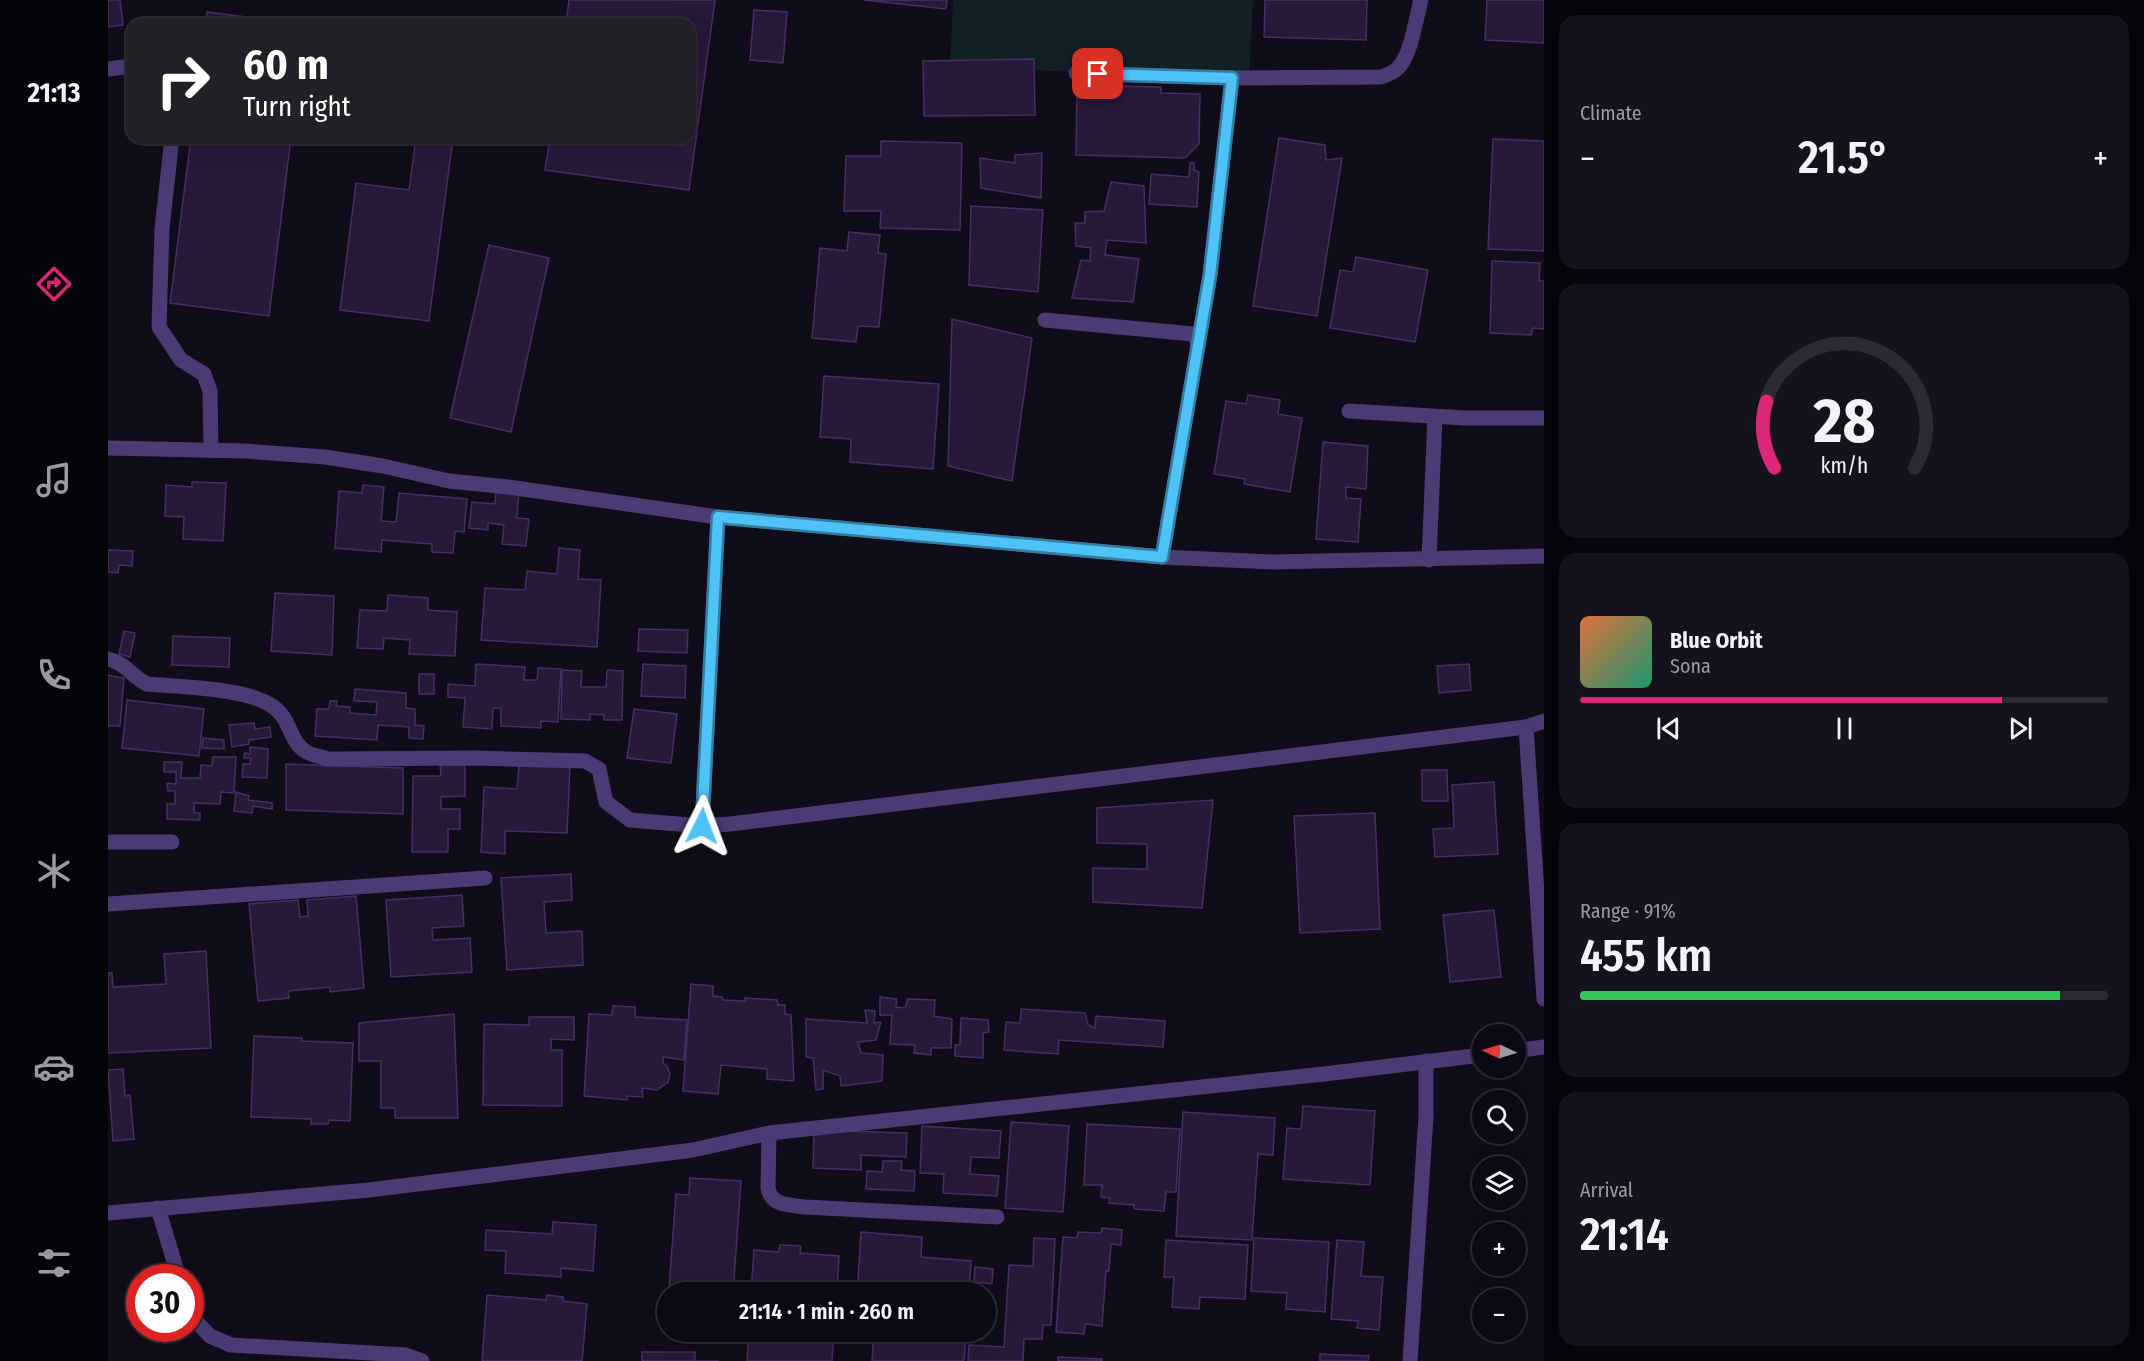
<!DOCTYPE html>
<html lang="en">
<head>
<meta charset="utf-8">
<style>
	body { margin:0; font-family:"Fira Sans Condensed",sans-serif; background:#16121d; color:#f1f3f6; height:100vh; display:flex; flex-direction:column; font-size:22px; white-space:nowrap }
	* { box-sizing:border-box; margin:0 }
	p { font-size:20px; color:#9a9aa0 }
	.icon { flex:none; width:33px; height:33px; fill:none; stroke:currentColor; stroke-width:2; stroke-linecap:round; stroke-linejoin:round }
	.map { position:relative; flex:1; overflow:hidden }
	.drawer { display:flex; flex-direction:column; gap:15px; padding:15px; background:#07050b; width:600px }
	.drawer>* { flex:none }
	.hud { position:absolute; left:18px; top:18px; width:570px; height:126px; border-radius:18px; box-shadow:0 6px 24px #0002,0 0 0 2px #2d2a34; background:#202124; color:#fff; overflow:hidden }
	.needle { width:39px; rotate:274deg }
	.controls { position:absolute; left:1364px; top:1024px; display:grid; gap:12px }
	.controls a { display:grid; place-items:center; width:54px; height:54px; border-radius:50%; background:#0d0914; box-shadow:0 6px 24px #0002,0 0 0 2px #2d2a34; font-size:30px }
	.speed { position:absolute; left:18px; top:1264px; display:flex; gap:12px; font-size:30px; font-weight:700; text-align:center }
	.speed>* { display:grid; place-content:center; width:78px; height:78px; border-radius:50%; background:#0d0914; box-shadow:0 6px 24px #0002,0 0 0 2px #2d2a34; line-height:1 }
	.speed .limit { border:9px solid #d22; background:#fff; color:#111 }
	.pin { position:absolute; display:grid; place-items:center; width:51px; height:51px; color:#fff; margin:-26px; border-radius:12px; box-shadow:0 3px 9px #0006 }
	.me { position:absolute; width:66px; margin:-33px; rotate:3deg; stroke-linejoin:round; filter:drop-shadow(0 0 4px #0008) }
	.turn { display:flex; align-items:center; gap:21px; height:126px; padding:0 18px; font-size:27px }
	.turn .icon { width:78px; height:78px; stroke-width:2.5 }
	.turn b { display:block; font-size:42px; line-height:51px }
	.big { font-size:45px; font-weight:600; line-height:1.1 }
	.drawer .tile { flex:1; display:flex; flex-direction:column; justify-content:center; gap:9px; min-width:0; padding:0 21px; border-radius:18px; background:#16121d }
	.drawer .dial { align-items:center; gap:0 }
	.dial svg { height:156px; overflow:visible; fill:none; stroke:#2d2a34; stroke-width:7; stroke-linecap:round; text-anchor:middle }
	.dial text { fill:#f1f3f6; stroke:none }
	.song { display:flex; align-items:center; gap:18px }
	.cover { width:72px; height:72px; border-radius:9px; background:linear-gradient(135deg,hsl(20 70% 55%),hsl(160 70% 35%)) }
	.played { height:6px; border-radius:3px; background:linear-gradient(90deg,#db2777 80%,#2d2a34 80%) }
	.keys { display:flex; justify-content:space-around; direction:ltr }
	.heat { display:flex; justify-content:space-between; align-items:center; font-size:33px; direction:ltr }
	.charge { height:9px; border-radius:4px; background:linear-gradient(90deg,#34c759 91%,#2d2a34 0) }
	.trip { position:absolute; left:549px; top:1282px; width:339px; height:60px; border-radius:30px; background:#0d0914; box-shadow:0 6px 24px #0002,0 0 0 2px #2d2a34; font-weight:600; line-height:60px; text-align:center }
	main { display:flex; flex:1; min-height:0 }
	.dock { display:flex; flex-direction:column; width:108px; justify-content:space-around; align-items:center; background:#050408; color:#9a9aa0 }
	.dock .icon { width:42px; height:42px }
	.dock .selected { color:#db2777 }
	.dock b { font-size:27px; color:#f1f3f6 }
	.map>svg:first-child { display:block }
	.green { fill:#102023 }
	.building { fill:#271a39; stroke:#432f63; stroke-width:1.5 }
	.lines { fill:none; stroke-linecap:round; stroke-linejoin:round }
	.service { stroke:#493c75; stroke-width:15 }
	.minor { stroke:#493c75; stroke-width:15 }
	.route-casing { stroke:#337fa1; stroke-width:15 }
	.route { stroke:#4fc3f7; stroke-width:10 }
</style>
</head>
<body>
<main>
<nav class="dock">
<b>21:13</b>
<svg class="icon selected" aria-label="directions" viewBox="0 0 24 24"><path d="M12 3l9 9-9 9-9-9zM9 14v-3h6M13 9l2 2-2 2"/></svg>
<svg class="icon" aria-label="music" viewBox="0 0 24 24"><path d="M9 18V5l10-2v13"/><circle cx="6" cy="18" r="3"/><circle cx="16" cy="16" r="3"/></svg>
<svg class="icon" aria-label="phone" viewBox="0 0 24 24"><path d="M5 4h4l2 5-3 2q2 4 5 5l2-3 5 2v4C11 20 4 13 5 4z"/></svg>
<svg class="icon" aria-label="climate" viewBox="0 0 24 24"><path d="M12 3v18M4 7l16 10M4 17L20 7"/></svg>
<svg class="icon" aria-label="car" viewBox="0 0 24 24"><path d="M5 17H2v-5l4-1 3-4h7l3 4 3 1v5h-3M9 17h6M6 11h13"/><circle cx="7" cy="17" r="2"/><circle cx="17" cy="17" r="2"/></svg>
<svg class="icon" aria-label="filters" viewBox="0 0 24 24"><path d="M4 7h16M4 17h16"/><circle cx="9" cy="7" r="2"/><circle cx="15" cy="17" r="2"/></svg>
</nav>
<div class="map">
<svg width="1436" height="1361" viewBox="0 0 1436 1361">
	<rect width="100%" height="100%" fill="#110c1a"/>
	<path class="green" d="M 845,0 L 1145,0 L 1141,81 L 842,66 Z"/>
	<g class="building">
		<path d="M 0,0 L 12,0 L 15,25 L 0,27 Z"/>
		<path d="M 461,0 L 607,0 L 581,190 L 437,170 L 442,138 L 582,138 L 582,24 L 458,24 Z"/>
		<path d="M 756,0 L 839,0 L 838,9 Z"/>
		<path d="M 1157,0 L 1259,0 L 1258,40 L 1156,37 Z"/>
		<path d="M 1379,0 L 1436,0 L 1436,43 L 1377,40 Z"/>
		<path d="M 646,10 L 679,12 L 675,63 L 642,60 Z"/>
		<path d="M 99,12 L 192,24 L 97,24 Z"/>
		<path d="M 926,59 L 927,115 L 816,116 L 815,61 Z"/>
		<path d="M 969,85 L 1053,87 L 1053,93 L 1092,94 L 1091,144 L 1077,158 L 968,155 Z"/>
		<path d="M 83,138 L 183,138 L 161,316 L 62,303 Z"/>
		<path d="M 308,138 L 345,138 L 321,321 L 232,310 L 248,183 L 301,190 Z"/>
		<path d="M 1171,138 L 1217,145 L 1218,160 L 1234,158 L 1209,316 L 1145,306 Z"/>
		<path d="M 1385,139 L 1436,141 L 1436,251 L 1380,249 Z"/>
		<path d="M 773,141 L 854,143 L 852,230 L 772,228 L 773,211 L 736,211 L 738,156 L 773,156 Z"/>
		<path d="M 934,153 L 933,198 L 873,188 L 872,158 L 907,163 L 907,155 Z"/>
		<path d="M 1082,163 L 1086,163 L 1086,170 L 1091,172 L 1089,207 L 1041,204 L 1043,174 L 1081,177 Z"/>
		<path d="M 1003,182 L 1036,186 L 1038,243 L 999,240 L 997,255 L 1031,259 L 1025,302 L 964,298 L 973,260 L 982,261 L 983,248 L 968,246 L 967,223 L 977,223 L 977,212 L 996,211 Z"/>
		<path d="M 863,206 L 935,210 L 930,292 L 861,285 Z"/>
		<path d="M 741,232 L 772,235 L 770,253 L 778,254 L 771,327 L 750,326 L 748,342 L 704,338 L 712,248 L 739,251 Z"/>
		<path d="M 381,245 L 441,258 L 403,432 L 342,418 Z"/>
		<path d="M 1248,257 L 1320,270 L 1307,342 L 1222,328 L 1232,270 L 1245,272 Z"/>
		<path d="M 1384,261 L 1432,263 L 1431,281 L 1436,281 L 1436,329 L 1425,328 L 1423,335 L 1382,333 Z"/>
		<path d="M 844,319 L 924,338 L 904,481 L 840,466 Z"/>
		<path d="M 716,376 L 831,384 L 825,469 L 742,462 L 743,439 L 712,437 Z"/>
		<path d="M 1140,395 L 1172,400 L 1170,414 L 1194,418 L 1182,492 L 1136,484 L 1137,479 L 1106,474 L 1118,401 L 1138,404 Z"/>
		<path d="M 1215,442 L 1260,446 L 1258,489 L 1238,487 L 1238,498 L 1253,499 L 1250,542 L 1208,539 Z"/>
		<path d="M 84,482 L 118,483 L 115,541 L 75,539 L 76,517 L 57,516 L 58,485 L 84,487 Z"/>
		<path d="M 255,485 L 276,487 L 273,521 L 288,522 L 291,493 L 359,499 L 356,532 L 347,531 L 345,553 L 324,552 L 324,544 L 274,540 L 273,552 L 227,548 L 231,491 L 254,493 Z"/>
		<path d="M 388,489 L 411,491 L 409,518 L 421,519 L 418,546 L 394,544 L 396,525 L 380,523 L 380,530 L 361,528 L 364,502 L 387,504 Z"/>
		<path d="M 451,548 L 472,550 L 470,579 L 493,580 L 489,647 L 373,640 L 377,588 L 417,590 L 419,571 L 449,574 Z"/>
		<path d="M 0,550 L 25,551 L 24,566 L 11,565 L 10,573 L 0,572 Z"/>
		<path d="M 167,593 L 226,596 L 224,655 L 163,651 Z"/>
		<path d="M 280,595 L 320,598 L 320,610 L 349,612 L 347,656 L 301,654 L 302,640 L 276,638 L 275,649 L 249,648 L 252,610 L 279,611 Z"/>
		<path d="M 531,629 L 580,630 L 579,653 L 530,651 Z"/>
		<path d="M 16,631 L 27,633 L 22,657 L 11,654 Z"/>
		<path d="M 65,636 L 122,638 L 121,667 L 64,665 Z"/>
		<path d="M 368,664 L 417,667 L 416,680 L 429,680 L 430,668 L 453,669 L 450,722 L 433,721 L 433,728 L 393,726 L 393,708 L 385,708 L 384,729 L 355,727 L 357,698 L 340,697 L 340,684 L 367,686 Z"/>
		<path d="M 535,664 L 578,666 L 577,698 L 533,696 Z"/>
		<path d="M 1361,664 L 1363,690 L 1331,693 L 1329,666 Z"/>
		<path d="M 454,670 L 474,671 L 473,687 L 498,687 L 499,670 L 515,671 L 514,720 L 496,720 L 496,715 L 482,714 L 482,720 L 453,719 Z"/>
		<rect x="311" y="674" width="15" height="20"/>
		<path d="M 0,675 L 16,678 L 12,726 L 0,726 Z"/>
		<path d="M 247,689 L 298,693 L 298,708 L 307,709 L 307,725 L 316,726 L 315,739 L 301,738 L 301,727 L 270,725 L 269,740 L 207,736 L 209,709 L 221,709 L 222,701 L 229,701 L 228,706 L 242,707 L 242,713 L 268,715 L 269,702 L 246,701 Z"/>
		<path d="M 19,700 L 96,709 L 91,756 L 14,748 Z"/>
		<path d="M 526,709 L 569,714 L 563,763 L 519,758 Z"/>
		<path d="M 146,723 L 147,729 L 162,727 L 163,737 L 141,740 L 141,744 L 124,747 L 121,725 Z"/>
		<path d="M 95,738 L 116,740 L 116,749 L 94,748 Z"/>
		<path d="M 142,747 L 160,749 L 159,778 L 134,777 L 135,764 L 142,764 L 143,758 L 136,758 L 137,753 L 142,754 Z"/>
		<path d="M 105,757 L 128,757 L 126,793 L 113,792 L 112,804 L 86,803 L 86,813 L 92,813 L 92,820 L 59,819 L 59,804 L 67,804 L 67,791 L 60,791 L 59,783 L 68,784 L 68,772 L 56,772 L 56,762 L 74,762 L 73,778 L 92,778 L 93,765 L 104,766 Z"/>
		<path d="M 178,764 L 295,768 L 295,814 L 178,810 Z"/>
		<path d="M 332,764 L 357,764 L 357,796 L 333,797 L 333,809 L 352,809 L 352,829 L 340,829 L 340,852 L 304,852 L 305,776 L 333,776 Z"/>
		<path d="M 411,765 L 462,767 L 459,833 L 397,831 L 397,854 L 373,852 L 376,787 L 409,789 Z"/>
		<path d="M 1314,770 L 1339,770 L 1340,801 L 1314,801 Z"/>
		<path d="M 1386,782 L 1390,854 L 1327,857 L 1325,829 L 1346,828 L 1344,785 Z"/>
		<path d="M 128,792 L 141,796 L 140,800 L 164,803 L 164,809 L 145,806 L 144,813 L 126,811 Z"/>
		<path d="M 1105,800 L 1094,908 L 985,902 L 985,868 L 1039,869 L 1039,844 L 989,843 L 989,808 Z"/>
		<path d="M 1267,813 L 1272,929 L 1192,933 L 1186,816 Z"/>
		<path d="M 463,874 L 464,900 L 436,902 L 438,933 L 474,931 L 475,965 L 399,970 L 393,878 Z"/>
		<path d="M 354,895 L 356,926 L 324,928 L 325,940 L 362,938 L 364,972 L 283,977 L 278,900 Z"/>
		<path d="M 248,896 L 256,988 L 222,992 L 222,987 L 180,991 L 181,998 L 150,1001 L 141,904 L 190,900 L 192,917 L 200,916 L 199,900 Z"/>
		<path d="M 1386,910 L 1393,977 L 1342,982 L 1335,915 Z"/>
		<path d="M 98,951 L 103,1048 L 0,1053 L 0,973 L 4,973 L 5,987 L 58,984 L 56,954 Z"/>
		<path d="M 583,984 L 605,986 L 605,996 L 614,997 L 615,1000 L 637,1001 L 637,998 L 669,1000 L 670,1005 L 677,1005 L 677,1014 L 683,1015 L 686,1081 L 659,1079 L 659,1069 L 613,1065 L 610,1094 L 575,1091 Z"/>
		<path d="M 772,997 L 789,999 L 788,1007 L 797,1008 L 800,999 L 827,1000 L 826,1016 L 844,1019 L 843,1048 L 823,1048 L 823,1055 L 806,1053 L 807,1045 L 782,1044 L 784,1015 L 772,1015 Z"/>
		<path d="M 505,1006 L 527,1007 L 527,1017 L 579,1020 L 576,1060 L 555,1057 L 555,1063 L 559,1066 L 562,1074 L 560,1082 L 549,1090 L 534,1088 L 535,1097 L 519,1096 L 519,1100 L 476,1096 L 481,1014 L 504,1015 Z"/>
		<path d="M 913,1009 L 977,1013 L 980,1025 L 987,1028 L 988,1016 L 1057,1021 L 1055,1047 L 951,1040 L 950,1054 L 896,1050 L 898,1022 L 912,1023 Z"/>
		<path d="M 757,1010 L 767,1011 L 766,1023 L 773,1022 L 768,1040 L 750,1042 L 753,1053 L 775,1055 L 774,1081 L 733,1086 L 732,1076 L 715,1070 L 715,1089 L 708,1090 L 705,1058 L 698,1057 L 698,1019 L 759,1023 Z"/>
		<path d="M 346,1014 L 350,1118 L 287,1118 L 287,1108 L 273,1108 L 273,1061 L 251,1061 L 251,1023 Z"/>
		<path d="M 421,1017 L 466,1017 L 466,1040 L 443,1039 L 443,1050 L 454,1050 L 454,1106 L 375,1105 L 376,1024 L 421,1025 Z"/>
		<path d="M 853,1018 L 880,1020 L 881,1032 L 875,1033 L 875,1058 L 847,1056 L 847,1045 L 852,1045 Z"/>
		<path d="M 146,1036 L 194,1038 L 194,1041 L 245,1043 L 242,1121 L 221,1120 L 220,1124 L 203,1124 L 203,1119 L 143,1117 Z"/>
		<path d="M 15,1069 L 17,1096 L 22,1095 L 26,1139 L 5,1141 L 0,1070 Z"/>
		<path d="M 1195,1106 L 1267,1111 L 1262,1185 L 1175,1179 L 1179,1128 L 1193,1129 Z"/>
		<path d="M 1075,1112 L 1167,1118 L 1165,1155 L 1150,1154 L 1144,1240 L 1068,1236 Z"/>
		<path d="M 903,1122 L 961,1126 L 955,1212 L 897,1208 Z"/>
		<path d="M 979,1124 L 1072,1129 L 1068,1192 L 1058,1192 L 1056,1211 L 1026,1209 L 1026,1205 L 1001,1203 L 1002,1198 L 993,1197 L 994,1185 L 976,1185 Z"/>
		<path d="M 814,1126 L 893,1131 L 891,1158 L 863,1157 L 862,1174 L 891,1176 L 889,1196 L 835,1193 L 836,1174 L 812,1173 Z"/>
		<path d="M 706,1130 L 799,1133 L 798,1157 L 753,1155 L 753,1170 L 705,1168 Z"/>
		<path d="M 775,1161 L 794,1161 L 793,1170 L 807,1171 L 806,1191 L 758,1189 L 759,1171 L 774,1172 Z"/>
		<path d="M 582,1178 L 633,1181 L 625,1293 L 591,1293 L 592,1291 L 561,1288 L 568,1194 L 581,1195 Z"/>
		<path d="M 445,1222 L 488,1225 L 485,1271 L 453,1268 L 453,1277 L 397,1273 L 398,1251 L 377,1250 L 378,1230 L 444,1234 Z"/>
		<path d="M 994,1228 L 1014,1230 L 1013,1245 L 1003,1244 L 1001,1271 L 998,1271 L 994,1326 L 977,1324 L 976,1334 L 948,1332 L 955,1237 L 969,1238 L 970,1232 L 993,1233 Z"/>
		<path d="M 753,1232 L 814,1237 L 813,1257 L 863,1261 L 861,1293 L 749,1293 Z"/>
		<path d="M 926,1238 L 947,1239 L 943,1325 L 935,1325 L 934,1339 L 916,1339 L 915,1361 L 860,1361 L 861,1345 L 896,1347 L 901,1265 L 925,1266 Z"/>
		<path d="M 1146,1238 L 1221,1242 L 1217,1312 L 1178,1309 L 1179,1293 L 1143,1291 Z"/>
		<path d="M 1058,1240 L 1140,1245 L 1137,1299 L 1092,1297 L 1091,1309 L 1064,1307 L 1066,1277 L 1056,1277 Z"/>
		<path d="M 1229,1240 L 1256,1242 L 1253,1276 L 1275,1277 L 1271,1330 L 1249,1328 L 1250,1321 L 1223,1319 Z"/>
		<path d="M 672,1245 L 693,1246 L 692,1253 L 731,1256 L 729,1293 L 643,1293 L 646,1250 L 671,1252 Z"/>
		<path d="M 867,1267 L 885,1269 L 884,1284 L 866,1282 Z"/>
		<path d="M 379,1295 L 438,1300 L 439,1295 L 455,1297 L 455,1301 L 479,1304 L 474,1361 L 374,1361 Z"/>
		<path d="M 641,1332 L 726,1332 L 724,1361 L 639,1361 Z"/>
		<path d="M 766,1332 L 858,1332 L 856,1361 L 764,1361 Z"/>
		<path d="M 534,1352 L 587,1352 L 587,1361 L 611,1361 L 534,1361 Z"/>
		<path d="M 1212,1354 L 1261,1356 L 1260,1361 L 1212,1361 Z"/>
		<path d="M 950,1357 L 994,1359 L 994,1361 L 950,1361 Z"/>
	</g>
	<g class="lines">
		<g class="service">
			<path d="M 0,69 L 24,66"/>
			<path d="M 64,138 L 54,229 L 51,327 L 73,360 L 96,374 L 102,391 L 103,450"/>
			<path d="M 0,842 L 64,842"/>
		</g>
		<g class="minor">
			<path d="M 968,73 L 1124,78 L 1273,77 C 1279,75 1285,73 1290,68 C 1303,56 1308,18 1313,0"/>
			<path d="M 937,320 L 1085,334 L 1091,344"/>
			<path d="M 1241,411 L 1357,418 L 1436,418"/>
			<path d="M 0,448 L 137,451 L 217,457 L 275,466 L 341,481 L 400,487 L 610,517 L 1054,557 L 1165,562 L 1436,556"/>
			<path d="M 1054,557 L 1102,275 L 1124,78"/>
			<path d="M 1321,560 L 1327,417"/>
			<path d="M 0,659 C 19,664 22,675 39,684 C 72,687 134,688 161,704 C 184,717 180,740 197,751 C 202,755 212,756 219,759 L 368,758 L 477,761 L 491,769 L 498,802 L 522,820 L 594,826 L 622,824 L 1418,727 L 1436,721"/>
			<path d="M 1418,727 L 1436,999"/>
			<path d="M 594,826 L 610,517"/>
			<path d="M 0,904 L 377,878"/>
			<path d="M 1407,1051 L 1436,1047"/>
			<path d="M 661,1133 L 660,1188 C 663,1206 682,1205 697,1207 L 889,1217"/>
			<path d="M 50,1208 L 71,1278"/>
			<path d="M 0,1213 L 261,1190 L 585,1150 L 661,1133 L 1216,1074 L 1374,1055"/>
			<path d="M 82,1315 L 102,1336 L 123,1345 L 298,1355 L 314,1361"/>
			<path d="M 1302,1361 L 1318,1116 L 1318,1061"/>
		</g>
	</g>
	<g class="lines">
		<g class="route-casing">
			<path id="route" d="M 594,826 L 610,517 L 1054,557 L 1102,275 L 1124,78 L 990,74"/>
		</g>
		<use href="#route" class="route"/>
	</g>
</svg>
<div class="controls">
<a><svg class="needle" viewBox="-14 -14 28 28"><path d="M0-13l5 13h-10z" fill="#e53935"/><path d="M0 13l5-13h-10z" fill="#9a9aa0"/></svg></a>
<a><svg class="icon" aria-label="search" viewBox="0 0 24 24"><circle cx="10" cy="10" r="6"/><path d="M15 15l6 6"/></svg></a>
<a><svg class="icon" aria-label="layers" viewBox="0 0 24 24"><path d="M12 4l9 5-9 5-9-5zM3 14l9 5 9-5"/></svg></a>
<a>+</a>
<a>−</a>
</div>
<div class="speed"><div class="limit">30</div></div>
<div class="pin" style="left:990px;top:74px;background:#d93025"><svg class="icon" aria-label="arrive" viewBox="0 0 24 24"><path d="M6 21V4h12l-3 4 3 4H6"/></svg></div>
<svg class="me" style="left:594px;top:826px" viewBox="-20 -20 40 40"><path d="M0-17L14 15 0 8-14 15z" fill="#4fc3f7" stroke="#fff" stroke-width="4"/></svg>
<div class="trip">21:14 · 1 min · 260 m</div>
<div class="hud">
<div class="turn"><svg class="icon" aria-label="right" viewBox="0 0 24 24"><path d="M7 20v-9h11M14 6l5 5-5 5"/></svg><div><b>60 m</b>Turn right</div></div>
</div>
</div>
<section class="drawer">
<div class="tile"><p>Climate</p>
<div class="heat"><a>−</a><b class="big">21.5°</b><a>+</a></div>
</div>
<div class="tile dial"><svg viewBox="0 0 100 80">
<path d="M14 69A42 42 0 1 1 86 69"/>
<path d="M14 69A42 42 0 0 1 10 35" stroke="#db2777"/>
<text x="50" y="56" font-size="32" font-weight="700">28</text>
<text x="50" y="72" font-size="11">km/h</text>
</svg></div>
<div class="tile">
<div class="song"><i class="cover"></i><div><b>Blue Orbit</b><p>Sona</p></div></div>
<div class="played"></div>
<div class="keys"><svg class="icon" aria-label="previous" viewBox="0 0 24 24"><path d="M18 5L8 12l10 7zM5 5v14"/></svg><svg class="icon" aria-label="pause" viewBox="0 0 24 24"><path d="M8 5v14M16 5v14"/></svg><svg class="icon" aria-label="next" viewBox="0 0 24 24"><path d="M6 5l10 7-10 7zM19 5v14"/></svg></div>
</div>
<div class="tile"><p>Range · 91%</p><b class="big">455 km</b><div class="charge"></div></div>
<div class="tile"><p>Arrival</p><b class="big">21:14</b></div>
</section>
</main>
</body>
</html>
